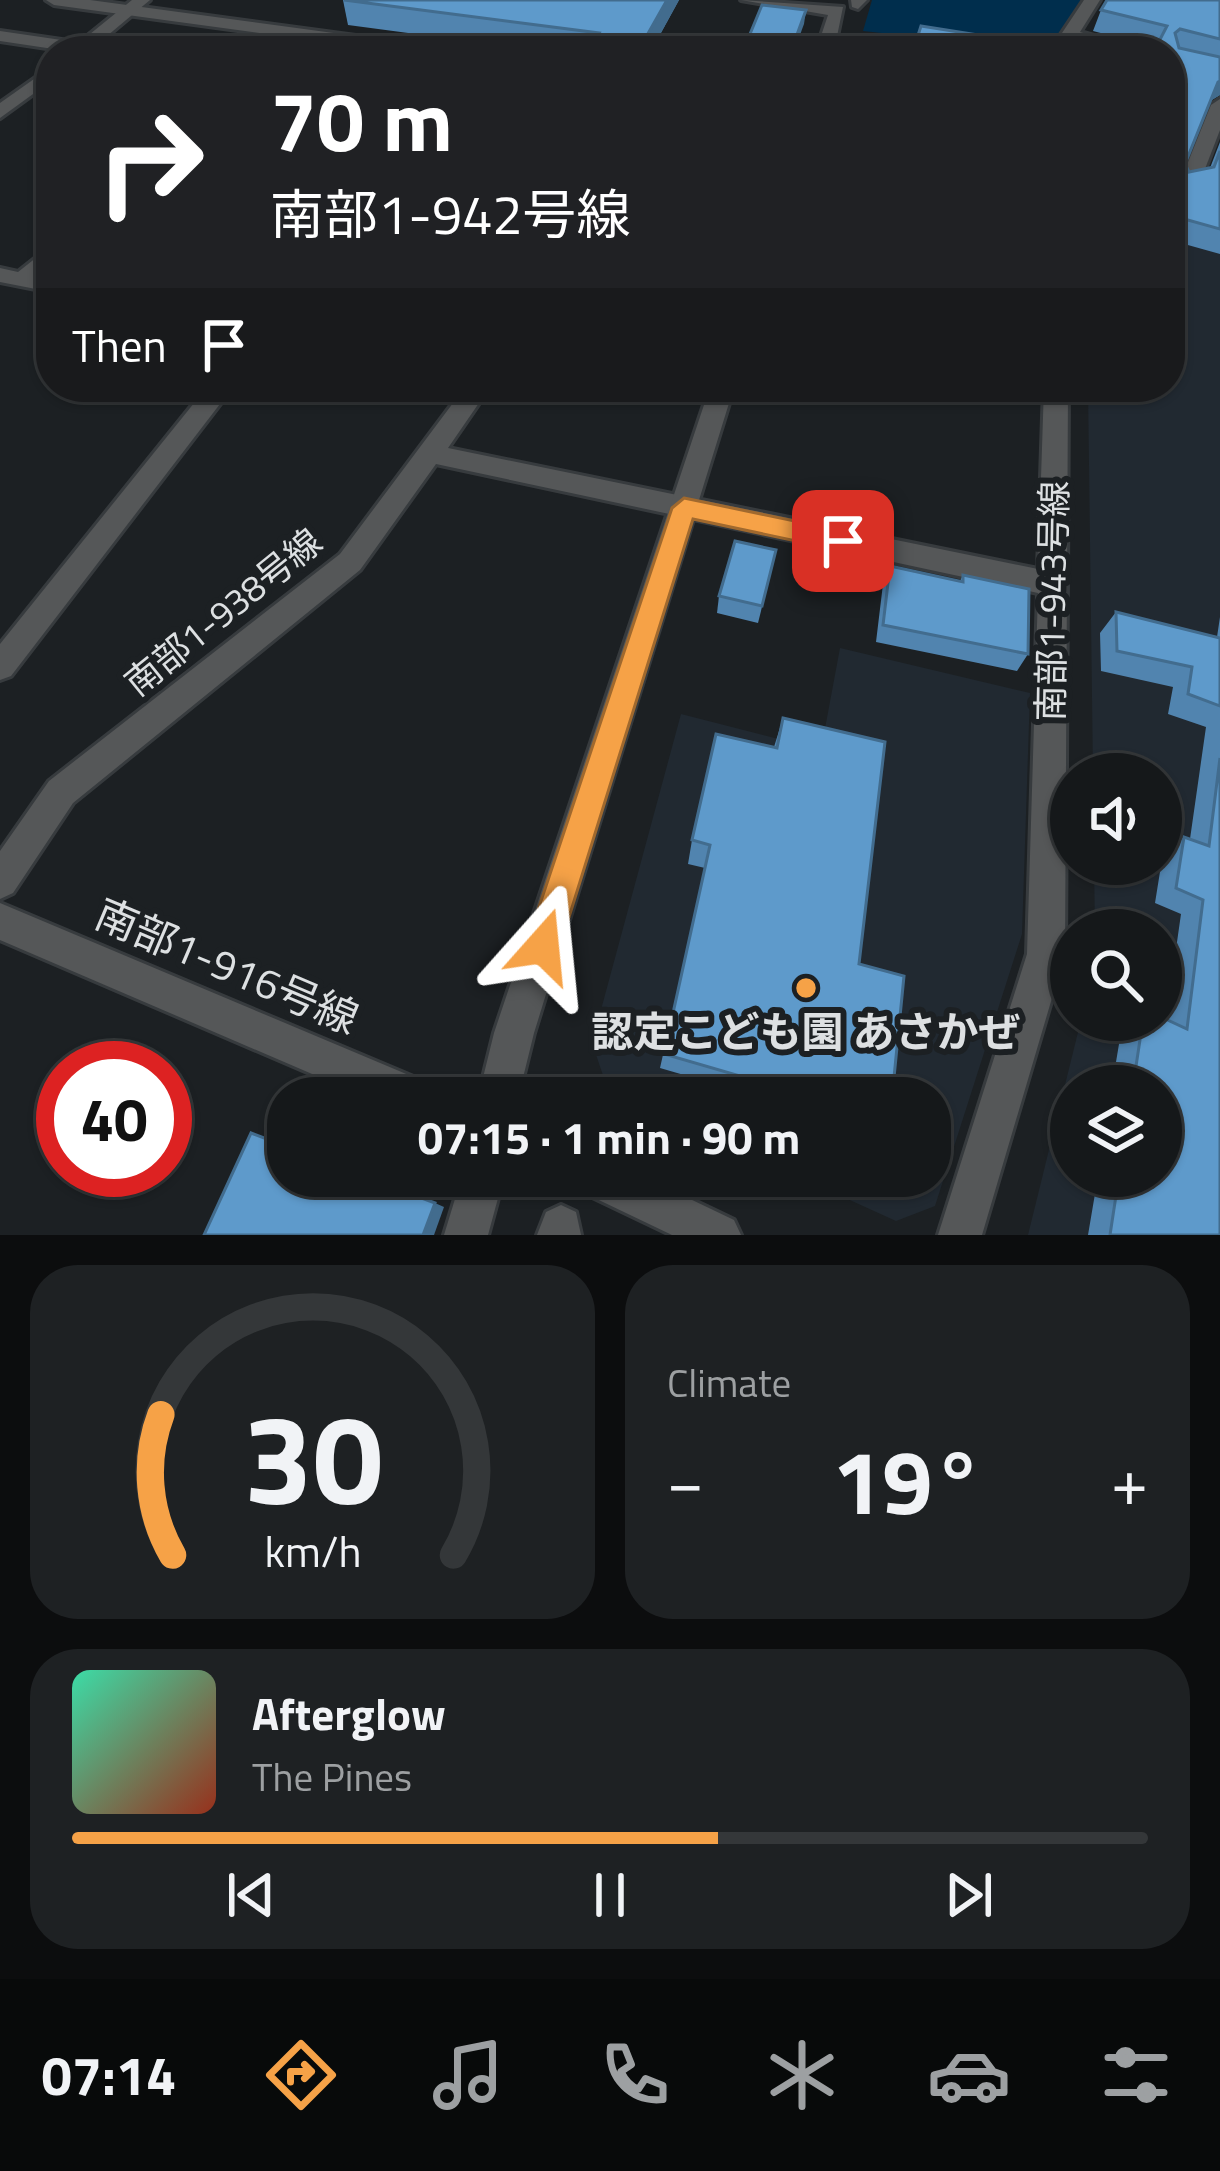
<!DOCTYPE html>
<html lang="en">
<head>
<meta charset="utf-8">
<style>
	body { margin:0; font-family:"Titillium Web","Noto Sans JP",sans-serif; background:#1e2123; color:#f1f3f6; height:100vh; display:flex; flex-direction:column; font-size:45px; white-space:nowrap }
	* { box-sizing:border-box; margin:0 }
	p { font-size:39px; color:#9da0a2 }
	.icon { flex:none; width:66px; height:66px; fill:none; stroke:currentColor; stroke-width:2; stroke-linecap:round; stroke-linejoin:round }
	.map { position:relative; height:1235px; overflow:hidden }
	.sheet { display:flex; flex-direction:column; gap:30px; padding:30px; background:#0c0d0e; flex:1 }
	.sheet>* { flex:none }
	.top-card { position:absolute; left:36px; top:36px; width:1149px; height:366px; border-radius:48px; box-shadow:0 3px 9px #0004,0 0 0 3px #343739; background:#202124; color:#fff; overflow:hidden }
	.fabs { position:absolute; left:1050px; top:753px; display:grid; gap:24px }
	.fabs a { display:grid; place-items:center; width:132px; height:132px; border-radius:50%; background:#15181a; box-shadow:0 3px 9px #0004,0 0 0 3px #343739; font-size:60px }
	.speed { position:absolute; left:36px; top:1041px; display:flex; gap:24px; font-size:60px; font-weight:700; text-align:center }
	.speed>* { display:grid; place-content:center; width:156px; height:156px; border-radius:50%; background:#15181a; box-shadow:0 3px 9px #0004,0 0 0 3px #343739; line-height:1 }
	.speed .limit { border:18px solid #d22; background:#fff; color:#111 }
	.pin { position:absolute; display:grid; place-items:center; width:102px; height:102px; color:#fff; margin:-51px; border-radius:24px; box-shadow:0 6px 18px #0006 }
	.me { position:absolute; width:132px; margin:-66px; rotate:18deg; stroke-linejoin:round; filter:drop-shadow(0 0 9px #0008) }
	.turn { display:flex; align-items:center; gap:42px; height:252px; padding:0 36px; font-size:54px }
	.turn .icon { width:156px; height:156px; stroke-width:2.5 }
	.turn b { display:block; font-size:84px; line-height:102px }
	.then { display:flex; align-items:center; height:114px; padding:0 36px; background:#0003; gap:24px; font-size:45px }
	.big { font-size:90px; font-weight:700; line-height:1.1 }
	.sheet .card { flex:1; display:flex; flex-direction:column; justify-content:center; gap:18px; min-width:0; padding:0 42px; border-radius:48px; background:#1e2123 }
	.sheet .dial { align-items:center; gap:0 }
	.dial svg { height:312px; overflow:visible; fill:none; stroke:#343739; stroke-width:7; stroke-linecap:round; text-anchor:middle }
	.dial text { fill:#f1f3f6; stroke:none }
	.song { display:flex; align-items:center; gap:36px }
	.cover { width:144px; height:144px; border-radius:18px; background:linear-gradient(135deg,hsl(160 70% 55%),hsl(10 70% 35%)) }
	.played { height:12px; border-radius:6px; background:linear-gradient(90deg,#f6a247 60%,#343739 60%) }
	.keys { display:flex; justify-content:space-around; direction:ltr }
	.heat { display:flex; justify-content:space-between; align-items:center; font-size:66px; direction:ltr }
	.sheet .tiles { flex:1; display:grid; gap:30px; grid-template-columns:1fr 1fr }
	.card:last-child { grid-column:span 2 }
	.trip { position:absolute; left:267px; top:1077px; width:684px; height:120px; border-radius:48px; background:#15181a; box-shadow:0 3px 9px #0004,0 0 0 3px #343739; font-weight:700; line-height:120px; text-align:center }
	.tabs { display:flex; height:192px; justify-content:space-around; align-items:center; background:#080a0a; color:#9da0a2 }
	.tabs .icon { width:84px; height:84px }
	.tabs .selected { color:#f6a247 }
	.tabs b { font-size:54px; color:#f1f3f6 }
	.map>svg:first-child { display:block }
	.built { fill:#212931; fill-rule:evenodd }
	.green { fill:#002e4d }
	.lines { fill:none; stroke-linecap:round; stroke-linejoin:round }
	.pedestrian-casing { stroke:#373b3e; stroke-width:6 }
	.minor-casing { stroke:#373b3e; stroke-width:6 }
	.tertiary-casing { stroke:#373b3e; stroke-width:6 }
	.pedestrian { fill:#555758; fill-rule:evenodd }
	.minor { fill:#555758; fill-rule:evenodd }
	.tertiary { fill:#555758; fill-rule:evenodd }
	.wall { fill:#5184af }
	.shaded-wall { fill:#426c8e }
	.building { fill:#5e9acb; stroke:#426c8e; stroke-width:3 }
	.route { fill:#f6a247; stroke:#a0692e; stroke-width:3 }
	.poi-dot { fill:#f6a247; stroke:#1c2023; stroke-width:4.5 }
	.labels { text-anchor:middle; stroke-width:12; stroke-linejoin:round; paint-order:stroke }
	.street-label { font-size:36px; fill:#dde0e2; stroke:#1c2023 }
	.near-street-label { font-size:42px; fill:#dde0e2; stroke:#1c2023 }
	.near-poi-label { font-size:42px; font-weight:bold; fill:#dde0e2; stroke:#1c2023 }
</style>
</head>
<body>
<div class="map">
<svg width="1220" height="1235" viewBox="0 0 1220 1235">
	<rect width="100%" height="100%" fill="#1c2023"/>
	<g class="built">
		<path d="M 1170,195 L 1220,209 L 1220,1235 L 1028,1235 L 1081,1020 L 1161,1020 L 1161,930 L 1095,930 L 1094,864 L 1161,864 L 1161,774 L 1093,774 L 1088,387 L 1170,387 ZM 1071,1086 L 1161,1086 L 1161,1176 L 1071,1176 Z"/>
		<path d="M 840,648 L 1030,693 L 1022,934 L 935,1206 L 896,1221 L 797,1176 L 930,1176 L 930,1098 L 626,1098 L 608,1090 L 592,1043 L 681,714 L 821,750 Z"/>
	</g>
	<path class="green" d="M 872,0 L 1081,0 L 1048,51 L 863,31 Z"/>
	<g class="lines">
		<g class="pedestrian-casing">
			<g id="pedestrian">
				<path d="M 851,0 L 867,0 L 858,9 L 852,7 Z"/>
				<path d="M 561,1205 L 576,1212 L 581,1235 L 537,1235 L 546,1212 Z"/>
			</g>
		</g>
		<g class="minor-casing">
			<g id="minor">
				<path d="M 46,0 L 90,0 L 430,46 L 439,51 L 392,51 L 54,5 Z"/>
				<path d="M 1084,0 L 1100,0 L 1080,32 L 1146,51 L 1115,51 L 1074,41 L 1068,51 L 1050,51 Z"/>
				<path d="M 0,31 L 82,43 L 91,48 L 67,51 L 0,41 Z"/>
				<path d="M 1220,99 L 1220,130 L 1198,187 L 1181,191 L 1178,187 L 1211,105 Z"/>
				<path d="M 51,246 L 51,265 L 40,276 L 51,278 L 51,292 L 0,282 L 0,268 L 18,272 Z"/>
				<path d="M 207,387 L 233,387 L 11,676 L 0,680 L 0,644 Z"/>
				<path d="M 465,387 L 490,387 L 448,448 L 1038,569 L 1044,387 L 1068,387 L 1065,954 L 982,1235 L 938,1235 L 1027,954 L 1038,593 L 436,464 L 360,570 L 73,803 L 13,893 L 0,899 L 0,851 L 49,781 L 340,554 Z"/>
				<path d="M 462,1176 L 504,1176 L 488,1235 L 444,1235 Z"/>
			</g>
		</g>
		<g class="tertiary-casing">
			<g id="tertiary">
				<path d="M 132,0 L 150,0 L 89,51 L 69,51 Z"/>
				<path d="M 741,0 L 843,7 L 834,51 L 816,51 L 828,15 Z"/>
				<path d="M 51,67 L 51,81 L 0,118 L 0,103 Z"/>
				<path d="M 710,387 L 734,387 L 534,1033 L 518,1098 L 478,1098 L 494,1033 Z"/>
				<path d="M 0,903 L 430,1084 L 436,1098 L 368,1098 L 0,940 Z"/>
				<path d="M 574,1176 L 642,1176 L 734,1220 L 741,1235 L 672,1235 L 580,1191 Z"/>
			</g>
		</g>
		<use href="#pedestrian" class="pedestrian"/>
		<use href="#minor" class="minor"/>
		<use href="#tertiary" class="tertiary"/>
	</g>
	<g class="wall">
		<path d="M 343,0 L 679,0 L 651,51 L 545,51 L 348,25 Z"/>
		<path d="M 1220,0 L 1220,95 L 1210,101 L 1185,164 L 1189,172 L 1210,168 L 1220,142 L 1220,254 L 1170,240 L 1170,51 L 1093,31 L 1101,10 Z"/>
		<path d="M 776,550 L 758,623 L 717,613 L 719,596 Z"/>
		<path d="M 890,566 L 960,581 L 963,575 L 1028,654 L 1017,671 L 876,642 L 883,584 Z"/>
		<path d="M 1116,612 L 1217,637 L 1220,617 L 1220,1235 L 1088,1235 L 1098,1176 L 1161,1176 L 1161,1086 L 1112,1086 L 1123,1020 L 1166,1019 L 1181,914 L 1155,903 L 1163,853 L 1184,837 L 1190,839 L 1206,727 L 1168,714 L 1173,687 L 1101,671 L 1100,633 Z"/>
		<path d="M 783,718 L 859,964 L 892,1098 L 737,1098 L 739,1091 L 660,1068 L 705,868 L 688,864 L 692,840 L 774,747 Z"/>
	</g>
	<g class="shaded-wall">
		<path d="M 667,0 L 679,0 L 651,51 L 641,51 L 641,46 Z"/>
		<path d="M 806,10 L 804,24 L 794,51 L 791,51 Z"/>
		<path d="M 1220,81 L 1220,95 L 1207,103 L 1218,82 Z"/>
		<path d="M 435,1203 L 444,1207 L 434,1235 L 423,1235 Z"/>
	</g>
	<g class="building">
		<path d="M 344,0 L 667,0 L 641,46 L 594,40 L 599,33 Z"/>
		<path d="M 1107,0 L 1220,0 L 1220,39 L 1180,29 L 1175,33 L 1179,48 L 1220,57 L 1220,81 L 1218,82 L 1185,164 L 1189,172 L 1214,167 L 1220,151 L 1220,229 L 1170,215 L 1170,51 L 1154,51 L 1167,26 L 1101,10 Z"/>
		<path d="M 762,5 L 806,10 L 791,51 L 743,51 Z"/>
		<path d="M 921,26 L 1036,44 L 1031,51 L 913,51 Z"/>
		<path d="M 684,45 L 729,51 L 681,51 Z"/>
		<path d="M 735,541 L 776,550 L 762,606 L 719,596 Z"/>
		<path d="M 890,566 L 963,582 L 963,575 L 1029,589 L 1028,654 L 883,625 Z"/>
		<path d="M 1116,612 L 1220,638 L 1220,706 L 1188,694 L 1192,667 L 1117,651 Z"/>
		<path d="M 783,718 L 885,742 L 859,964 L 904,976 L 892,1098 L 743,1098 L 747,1078 L 664,1054 L 710,845 L 692,840 L 716,734 L 777,748 Z"/>
		<path d="M 1220,758 L 1220,1235 L 1110,1235 L 1119,1176 L 1161,1176 L 1161,1086 L 1133,1086 L 1143,1020 L 1161,1020 L 1161,1017 L 1187,1029 L 1203,900 L 1176,888 L 1184,837 L 1209,846 Z"/>
		<path d="M 251,1133 L 288,1147 L 288,1176 L 363,1176 L 435,1203 L 423,1235 L 204,1235 Z"/>
	</g>
	<path class="route" d="M 684,498 L 843,531 L 856,541 L 843,551 L 693,519 L 560,946 L 555,958 L 543,963 L 531,958 L 526,946 L 672,508 Z"/>
	<circle class="poi-dot" cx="806" cy="988" r="12"/>
	<g class="labels">
		<g class="street-label">
			<text transform="translate(1052 601) rotate(-89)" y="13">南部1-943号線</text>
			<text transform="translate(223 612) rotate(-39)" y="13">南部1-938号線</text>
		</g>
		<g class="near-street-label">
			<text transform="translate(227 966) rotate(23)" y="15">南部1-916号線</text>
		</g>
		<g class="near-poi-label">
			<text x="806" y="1047">認定こども園 あさかぜ</text>
		</g>
	</g>
</svg>
<div class="fabs">
<a><svg class="icon" aria-label="sound" viewBox="0 0 24 24"><path d="M4 9h4l5-4v14l-5-4H4zM17 9q2 3 0 6"/></svg></a>
<a><svg class="icon" aria-label="search" viewBox="0 0 24 24"><circle cx="10" cy="10" r="6"/><path d="M15 15l6 6"/></svg></a>
<a><svg class="icon" aria-label="layers" viewBox="0 0 24 24"><path d="M12 4l9 5-9 5-9-5zM3 14l9 5 9-5"/></svg></a>
</div>
<div class="speed"><div class="limit">40</div></div>
<div class="pin" style="left:843px;top:541px;background:#d93025"><svg class="icon" aria-label="arrive" viewBox="0 0 24 24"><path d="M6 21V4h12l-3 4 3 4H6"/></svg></div>
<svg class="me" style="left:543px;top:946px" viewBox="-20 -20 40 40"><path d="M0-17L14 15 0 8-14 15z" fill="#f6a247" stroke="#fff" stroke-width="4"/></svg>
<div class="trip">07:15 · 1 min · 90 m</div>
<div class="top-card">
<div class="turn"><svg class="icon" aria-label="right" viewBox="0 0 24 24"><path d="M7 20v-9h11M14 6l5 5-5 5"/></svg><div><b>70 m</b>南部1-942号線</div></div>
<div class="then">Then<svg class="icon" aria-label="arrive" viewBox="0 0 24 24"><path d="M6 21V4h12l-3 4 3 4H6"/></svg></div>
</div>
</div>
<section class="sheet">
<div class="tiles">
<div class="card dial"><svg viewBox="0 0 100 80">
<path d="M14 69A42 42 0 1 1 86 69"/>
<path d="M14 69A42 42 0 0 1 11 33" stroke="#f6a247"/>
<text x="50" y="56" font-size="32" font-weight="700">30</text>
<text x="50" y="72" font-size="11">km/h</text>
</svg></div>
<div class="card"><p>Climate</p>
<div class="heat"><a>−</a><b class="big">19°</b><a>+</a></div>
</div>
<div class="card">
<div class="song"><i class="cover"></i><div><b>Afterglow</b><p>The Pines</p></div></div>
<div class="played"></div>
<div class="keys"><svg class="icon" aria-label="previous" viewBox="0 0 24 24"><path d="M18 5L8 12l10 7zM5 5v14"/></svg><svg class="icon" aria-label="pause" viewBox="0 0 24 24"><path d="M8 5v14M16 5v14"/></svg><svg class="icon" aria-label="next" viewBox="0 0 24 24"><path d="M6 5l10 7-10 7zM19 5v14"/></svg></div>
</div>
</div>
</section>
<nav class="tabs">
<b>07:14</b>
<svg class="icon selected" aria-label="directions" viewBox="0 0 24 24"><path d="M12 3l9 9-9 9-9-9zM9 14v-3h6M13 9l2 2-2 2"/></svg>
<svg class="icon" aria-label="music" viewBox="0 0 24 24"><path d="M9 18V5l10-2v13"/><circle cx="6" cy="18" r="3"/><circle cx="16" cy="16" r="3"/></svg>
<svg class="icon" aria-label="phone" viewBox="0 0 24 24"><path d="M5 4h4l2 5-3 2q2 4 5 5l2-3 5 2v4C11 20 4 13 5 4z"/></svg>
<svg class="icon" aria-label="climate" viewBox="0 0 24 24"><path d="M12 3v18M4 7l16 10M4 17L20 7"/></svg>
<svg class="icon" aria-label="car" viewBox="0 0 24 24"><path d="M5 17H2v-5l4-1 3-4h7l3 4 3 1v5h-3M9 17h6M6 11h13"/><circle cx="7" cy="17" r="2"/><circle cx="17" cy="17" r="2"/></svg>
<svg class="icon" aria-label="filters" viewBox="0 0 24 24"><path d="M4 7h16M4 17h16"/><circle cx="9" cy="7" r="2"/><circle cx="15" cy="17" r="2"/></svg>
</nav>
</body>
</html>
